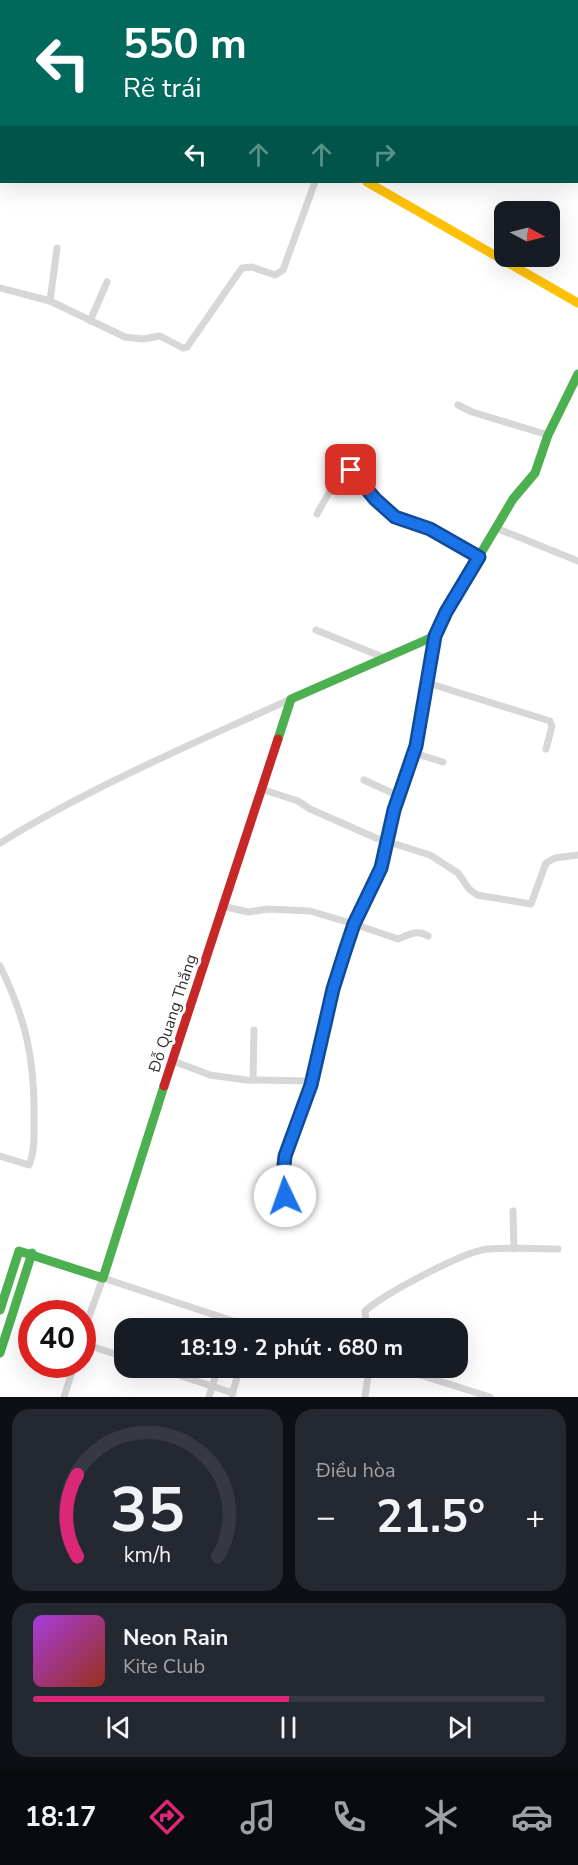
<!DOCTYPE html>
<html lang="vi">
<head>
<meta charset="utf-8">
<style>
	body { margin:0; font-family:"Nunito Sans",sans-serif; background:#242831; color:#f1f3f6; height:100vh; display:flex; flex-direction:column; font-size:22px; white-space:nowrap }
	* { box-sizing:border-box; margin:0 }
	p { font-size:20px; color:#9ea1a6 }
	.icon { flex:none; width:33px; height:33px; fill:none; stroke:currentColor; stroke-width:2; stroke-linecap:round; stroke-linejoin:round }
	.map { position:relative; height:1397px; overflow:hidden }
	.drawer { display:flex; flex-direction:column; gap:12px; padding:12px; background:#0d0f14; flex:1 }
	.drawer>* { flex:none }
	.guide { position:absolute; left:0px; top:0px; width:579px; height:183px; box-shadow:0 6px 24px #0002; background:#00695c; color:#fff; overflow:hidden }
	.needle { width:39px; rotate:97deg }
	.fabs { position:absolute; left:494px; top:201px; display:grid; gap:12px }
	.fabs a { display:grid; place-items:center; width:66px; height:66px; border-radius:12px; background:#171b24; box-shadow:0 6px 24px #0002; font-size:30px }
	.speed { position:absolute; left:18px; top:1300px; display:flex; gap:12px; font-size:30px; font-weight:700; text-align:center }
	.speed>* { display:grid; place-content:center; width:78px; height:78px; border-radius:50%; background:#171b24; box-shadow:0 6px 24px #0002; line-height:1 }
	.speed .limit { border:9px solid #d22; background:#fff; color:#111 }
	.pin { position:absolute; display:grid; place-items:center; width:51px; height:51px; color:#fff; margin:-26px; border-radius:12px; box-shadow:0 3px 9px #0006 }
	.me { position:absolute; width:66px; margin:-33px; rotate:357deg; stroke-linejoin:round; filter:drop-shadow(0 0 4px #0008) }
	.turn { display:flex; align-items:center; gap:21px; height:126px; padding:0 24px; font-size:27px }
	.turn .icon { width:78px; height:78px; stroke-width:2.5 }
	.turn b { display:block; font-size:42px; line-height:51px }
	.lanes { display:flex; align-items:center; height:57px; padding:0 24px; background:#0003; justify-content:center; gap:30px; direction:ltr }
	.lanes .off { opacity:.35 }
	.big { font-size:45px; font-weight:700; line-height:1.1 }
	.drawer .tile { flex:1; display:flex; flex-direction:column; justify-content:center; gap:9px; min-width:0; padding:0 21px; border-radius:18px; background:#242831 }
	.drawer .dial { align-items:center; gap:0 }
	.dial svg { height:156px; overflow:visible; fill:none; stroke:#363941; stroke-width:7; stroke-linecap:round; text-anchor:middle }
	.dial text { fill:#f1f3f6; stroke:none }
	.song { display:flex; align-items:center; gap:18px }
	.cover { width:72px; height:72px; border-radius:9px; background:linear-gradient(135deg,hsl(280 70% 55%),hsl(10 70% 35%)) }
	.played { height:6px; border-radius:3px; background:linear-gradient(90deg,#db2777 50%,#363941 50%) }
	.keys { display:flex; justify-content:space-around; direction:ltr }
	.heat { display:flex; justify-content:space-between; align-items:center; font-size:33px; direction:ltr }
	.drawer .tiles { flex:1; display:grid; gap:12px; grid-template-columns:1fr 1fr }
	.tile:last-child { grid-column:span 2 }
	.trip { position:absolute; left:114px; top:1318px; width:354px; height:60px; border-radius:18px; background:#171b24; box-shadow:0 6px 24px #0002; font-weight:700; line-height:60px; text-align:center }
	.dock { display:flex; height:96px; justify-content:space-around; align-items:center; background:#090b0e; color:#9ea1a6 }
	.dock .icon { width:42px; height:42px }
	.dock .active { color:#db2777 }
	.dock b { font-size:27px; color:#f1f3f6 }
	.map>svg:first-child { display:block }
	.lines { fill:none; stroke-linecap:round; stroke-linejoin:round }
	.street { stroke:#d7d7d7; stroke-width:7 }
	.fast { stroke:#4caf50; stroke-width:9 }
	.slow { stroke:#ffc107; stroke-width:9 }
	.jam { stroke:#c62828; stroke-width:9 }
	.route-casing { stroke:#114b97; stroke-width:15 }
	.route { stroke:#1a73e8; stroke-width:10 }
	.labels { text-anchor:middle; stroke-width:6; stroke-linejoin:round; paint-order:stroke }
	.street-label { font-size:16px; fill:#333; stroke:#fff }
</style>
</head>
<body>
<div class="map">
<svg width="578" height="1397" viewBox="0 0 578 1397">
	<rect width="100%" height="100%" fill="#fff"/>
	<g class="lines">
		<g class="street">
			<path d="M 0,100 L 2,100"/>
			<path d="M 0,160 L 2,160"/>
			<path d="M 0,288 L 50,301 L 125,337 L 143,339 L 160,336 L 183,348 L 187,347 L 242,268 L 252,267 L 275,275 L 283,270 L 315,182"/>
			<path d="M 50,301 L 57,248"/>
			<path d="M 90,321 L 107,282"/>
			<path d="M 458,405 L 472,412 L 548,435"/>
			<path d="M 317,514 L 336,480 L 347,470 L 351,470 L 375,499 L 395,517 L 431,529 L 479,557"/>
			<path d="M 496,528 L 578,561"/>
			<path d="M 316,630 L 385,658"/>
			<path d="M 428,683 L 550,721 L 552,726 L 546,749"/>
			<path d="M 414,753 L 443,762"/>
			<path d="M 364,780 L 399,796"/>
			<path d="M 261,789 L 298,801 L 310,809 L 376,838 L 430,855 L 458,873 L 469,889 L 477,895 L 531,904 L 546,863 L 555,858 L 578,855"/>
			<path d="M 0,843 C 93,786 192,744 291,699"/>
			<path d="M 222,906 L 248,912 L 268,909 L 310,911 L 354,924 L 398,939 C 408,935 417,929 428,936"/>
			<path d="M 0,966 C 26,1019 35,1060 34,1119 C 34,1134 35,1151 29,1165 L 0,1156"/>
			<path d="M 173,1061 L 210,1075 L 246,1080 L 312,1081"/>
			<path d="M 253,1080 L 254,1030"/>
			<path d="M 513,1211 L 514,1249"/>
			<path d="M 367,1329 L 365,1311 C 384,1294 464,1251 488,1249 C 511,1247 535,1249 558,1249"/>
			<path d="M 82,1336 L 103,1278 L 233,1321 L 252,1322 L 273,1329"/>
			<path d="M 82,1343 L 124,1357"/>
			<path d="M 157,1368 L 233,1393"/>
			<path d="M 398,1368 L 490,1397"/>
			<path d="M 232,1394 L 240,1368"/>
			<path d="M 64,1397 L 74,1365"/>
			<path d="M 209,1397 L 218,1368"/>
			<path d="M 365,1397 L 369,1368"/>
		</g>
		<g class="fast">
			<path d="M 418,732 L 435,636 L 446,612 L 513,499 L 535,473 L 548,435 L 578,374"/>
			<path d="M 278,739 L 291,699 L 435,636"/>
			<path d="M 0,1310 L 19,1251 L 103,1278 L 164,1086"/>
			<path d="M 0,1353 L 32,1253"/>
		</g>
		<g class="slow">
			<path d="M 0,3 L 2,3"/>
			<path d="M 367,182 L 578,303"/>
		</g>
		<g class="jam">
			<path d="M 164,1086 L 278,739"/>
			<path d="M 292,1206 L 285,1196 L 282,1184 L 285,1156 L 311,1085 L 333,989 L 354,924 L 382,868 L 394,810 L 418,732"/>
		</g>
	</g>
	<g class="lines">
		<g class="route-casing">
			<path id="route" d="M 285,1196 L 282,1184 L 285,1156 L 311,1085 L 333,989 L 345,951 L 354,924 L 381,868 L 394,810 L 416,746 L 435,636 L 446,612 L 479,557 L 430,529 L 395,517 L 375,499 L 351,470"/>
		</g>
		<use href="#route" class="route"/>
	</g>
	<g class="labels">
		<g class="street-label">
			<text transform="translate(172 1013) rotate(-72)" y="6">Đỗ Quang Thắng</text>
		</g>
	</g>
</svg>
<div class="fabs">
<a><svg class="needle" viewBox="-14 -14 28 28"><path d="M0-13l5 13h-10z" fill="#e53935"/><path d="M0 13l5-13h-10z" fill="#9ea1a6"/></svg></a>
</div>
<div class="speed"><div class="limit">40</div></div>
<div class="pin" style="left:351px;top:470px;background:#d93025"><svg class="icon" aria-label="arrive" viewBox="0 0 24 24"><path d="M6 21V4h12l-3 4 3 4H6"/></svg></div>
<svg class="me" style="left:285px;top:1196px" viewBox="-20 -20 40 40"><circle r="19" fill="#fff"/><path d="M0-13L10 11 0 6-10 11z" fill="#1a73e8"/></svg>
<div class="trip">18:19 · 2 phút · 680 m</div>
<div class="guide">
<div class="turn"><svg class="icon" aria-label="left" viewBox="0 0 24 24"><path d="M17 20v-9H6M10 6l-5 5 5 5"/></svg><div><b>550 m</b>Rẽ trái</div></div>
<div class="lanes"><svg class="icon" aria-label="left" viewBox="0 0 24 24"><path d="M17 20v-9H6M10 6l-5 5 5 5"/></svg><svg class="icon off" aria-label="ahead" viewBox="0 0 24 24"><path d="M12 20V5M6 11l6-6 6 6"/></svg><svg class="icon off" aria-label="ahead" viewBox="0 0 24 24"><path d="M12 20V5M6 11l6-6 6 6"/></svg><svg class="icon off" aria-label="right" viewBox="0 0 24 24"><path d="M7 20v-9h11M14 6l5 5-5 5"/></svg></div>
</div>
</div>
<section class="drawer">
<div class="tiles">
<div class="tile dial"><svg viewBox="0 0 100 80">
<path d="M14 69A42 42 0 1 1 86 69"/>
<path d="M14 69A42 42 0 0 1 14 27" stroke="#db2777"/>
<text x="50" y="56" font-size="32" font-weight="700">35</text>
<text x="50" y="72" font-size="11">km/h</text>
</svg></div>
<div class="tile"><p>Điều hòa</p>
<div class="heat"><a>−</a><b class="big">21.5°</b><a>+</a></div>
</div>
<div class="tile">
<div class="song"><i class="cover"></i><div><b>Neon Rain</b><p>Kite Club</p></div></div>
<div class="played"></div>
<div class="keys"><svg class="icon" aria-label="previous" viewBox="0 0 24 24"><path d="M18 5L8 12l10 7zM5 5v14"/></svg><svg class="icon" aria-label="pause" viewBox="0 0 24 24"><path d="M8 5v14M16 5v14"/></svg><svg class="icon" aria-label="next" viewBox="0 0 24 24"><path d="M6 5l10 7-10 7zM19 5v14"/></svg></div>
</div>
</div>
</section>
<nav class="dock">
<b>18:17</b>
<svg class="icon active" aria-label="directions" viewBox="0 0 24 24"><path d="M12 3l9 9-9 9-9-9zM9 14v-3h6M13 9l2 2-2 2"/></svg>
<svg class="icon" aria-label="music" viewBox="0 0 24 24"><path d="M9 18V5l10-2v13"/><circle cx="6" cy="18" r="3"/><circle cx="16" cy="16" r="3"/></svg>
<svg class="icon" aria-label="phone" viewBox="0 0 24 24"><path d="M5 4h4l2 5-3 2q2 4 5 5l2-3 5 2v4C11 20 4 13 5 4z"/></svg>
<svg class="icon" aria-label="climate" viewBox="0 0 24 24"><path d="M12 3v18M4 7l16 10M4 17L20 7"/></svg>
<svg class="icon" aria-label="car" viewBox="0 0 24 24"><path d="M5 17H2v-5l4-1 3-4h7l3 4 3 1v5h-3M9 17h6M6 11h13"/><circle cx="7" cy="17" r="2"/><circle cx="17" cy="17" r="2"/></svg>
</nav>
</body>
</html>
